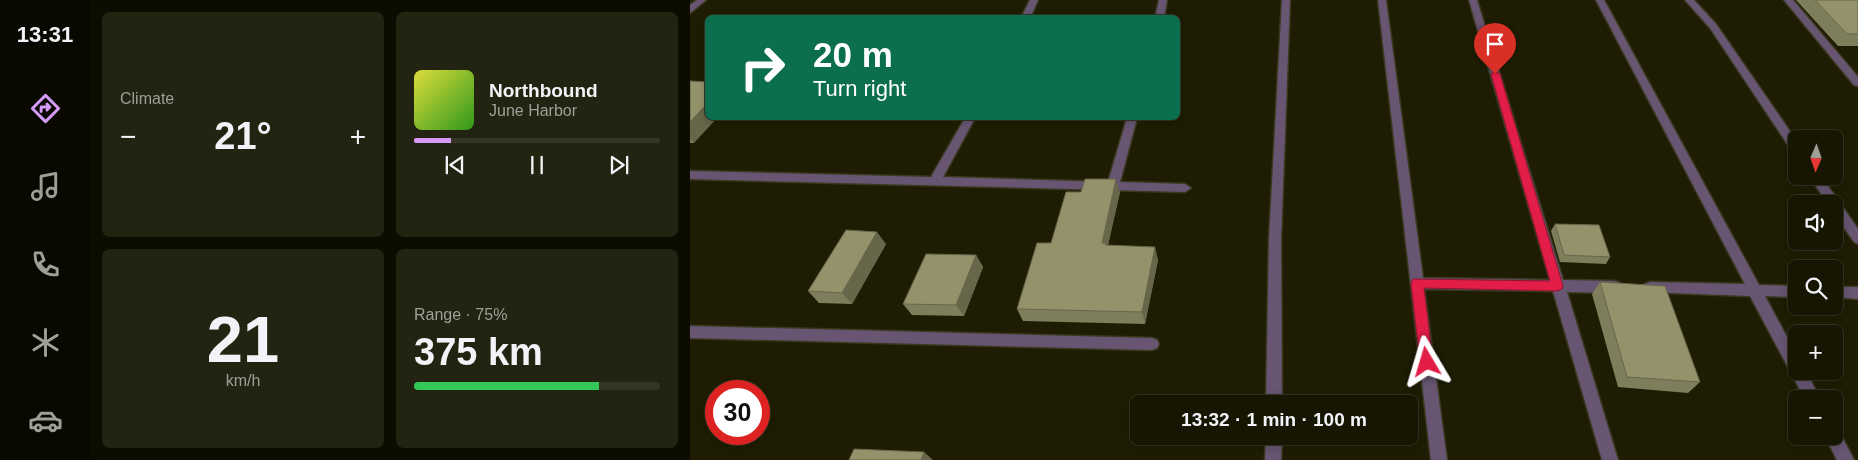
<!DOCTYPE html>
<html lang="en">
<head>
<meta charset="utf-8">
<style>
	body { margin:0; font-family:Arial,sans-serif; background:#232311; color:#f1f3f6; height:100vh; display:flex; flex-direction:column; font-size:19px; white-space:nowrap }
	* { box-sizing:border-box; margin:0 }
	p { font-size:16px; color:#9e9f99 }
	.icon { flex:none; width:28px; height:28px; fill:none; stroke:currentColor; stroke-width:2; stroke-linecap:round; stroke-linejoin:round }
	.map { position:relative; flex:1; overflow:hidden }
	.drawer { display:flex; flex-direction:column; gap:12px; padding:12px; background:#0c0c01; width:600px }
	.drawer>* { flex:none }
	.guide { position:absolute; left:15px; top:15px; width:475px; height:105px; border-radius:8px; box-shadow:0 2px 8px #0003,0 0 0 1px #353524; background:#0b6e4f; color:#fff; overflow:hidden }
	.needle { width:32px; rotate:182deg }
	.tools { position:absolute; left:1098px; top:130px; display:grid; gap:10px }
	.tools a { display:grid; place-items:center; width:55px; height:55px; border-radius:8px; background:#161602; box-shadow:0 2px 8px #0003,0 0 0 1px #353524; font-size:25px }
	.speed { position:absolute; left:15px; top:380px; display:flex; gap:10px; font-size:25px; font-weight:700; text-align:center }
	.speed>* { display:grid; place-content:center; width:65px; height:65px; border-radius:50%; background:#161602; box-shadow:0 2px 8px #0003,0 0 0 1px #353524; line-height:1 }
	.speed .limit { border:8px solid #d22; background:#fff; color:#111 }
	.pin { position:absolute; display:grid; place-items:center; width:42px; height:42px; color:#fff; margin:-51px -21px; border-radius:50% 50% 50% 0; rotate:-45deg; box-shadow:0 0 5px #0007 }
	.pin .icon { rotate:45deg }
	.me { position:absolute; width:55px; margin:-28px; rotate:353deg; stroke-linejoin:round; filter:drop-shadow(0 0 4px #0008) }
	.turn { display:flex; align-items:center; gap:18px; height:105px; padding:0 25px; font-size:22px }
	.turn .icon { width:65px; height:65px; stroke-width:2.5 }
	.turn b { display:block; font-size:35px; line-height:42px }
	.big { font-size:38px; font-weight:700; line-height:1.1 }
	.drawer .card { flex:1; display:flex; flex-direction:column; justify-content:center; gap:8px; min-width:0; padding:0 18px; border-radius:8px; background:#232311 }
	.drawer .dial { align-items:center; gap:0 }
	.dial b { font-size:65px; line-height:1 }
	.song { display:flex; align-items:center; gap:15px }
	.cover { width:60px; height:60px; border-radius:8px; background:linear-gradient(135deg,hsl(60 70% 55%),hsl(110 70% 35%)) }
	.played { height:5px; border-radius:2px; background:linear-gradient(90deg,#d69bfa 15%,#353524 15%) }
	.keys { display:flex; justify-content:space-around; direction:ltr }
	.heat { display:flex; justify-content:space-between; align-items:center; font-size:28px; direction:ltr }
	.charge { height:8px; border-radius:4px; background:linear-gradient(90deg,#34c759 75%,#353524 0) }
	.drawer .tiles { flex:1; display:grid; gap:12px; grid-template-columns:repeat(2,1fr) }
	.trip { position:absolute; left:440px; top:395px; width:288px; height:50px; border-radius:8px; background:#161602; box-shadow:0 2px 8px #0003,0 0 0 1px #353524; font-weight:700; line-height:50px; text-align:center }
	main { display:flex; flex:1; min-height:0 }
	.dock { display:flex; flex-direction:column; width:90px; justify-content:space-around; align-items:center; background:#090901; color:#9e9f99 }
	.dock .icon { width:35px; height:35px }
	.dock .selected { color:#d69bfa }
	.dock b { font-size:22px; color:#f1f3f6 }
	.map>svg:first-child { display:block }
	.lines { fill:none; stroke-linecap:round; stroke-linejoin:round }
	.minor-casing { stroke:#3a3920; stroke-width:3 }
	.minor { fill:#675572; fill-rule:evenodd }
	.wall { fill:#7e7e5c }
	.shaded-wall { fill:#67664b }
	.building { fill:#93926b; stroke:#67664b }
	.route { fill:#e11d48; stroke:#92132f }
</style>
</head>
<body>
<main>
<nav class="dock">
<b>13:31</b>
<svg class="icon selected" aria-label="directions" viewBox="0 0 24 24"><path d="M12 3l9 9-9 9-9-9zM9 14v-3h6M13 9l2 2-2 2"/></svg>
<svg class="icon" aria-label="music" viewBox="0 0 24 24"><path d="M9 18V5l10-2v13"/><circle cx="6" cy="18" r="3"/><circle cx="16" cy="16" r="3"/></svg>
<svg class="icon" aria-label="phone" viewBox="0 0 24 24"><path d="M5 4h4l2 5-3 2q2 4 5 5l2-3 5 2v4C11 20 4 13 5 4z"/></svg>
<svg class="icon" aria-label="climate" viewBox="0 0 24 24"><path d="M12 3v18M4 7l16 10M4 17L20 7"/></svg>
<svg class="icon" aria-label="car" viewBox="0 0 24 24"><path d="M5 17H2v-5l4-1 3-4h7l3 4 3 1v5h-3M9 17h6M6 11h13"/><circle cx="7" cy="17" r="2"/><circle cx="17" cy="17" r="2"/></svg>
</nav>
<section class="drawer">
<div class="tiles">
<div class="card"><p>Climate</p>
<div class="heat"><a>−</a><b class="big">21°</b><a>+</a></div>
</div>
<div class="card">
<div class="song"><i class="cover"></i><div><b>Northbound</b><p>June Harbor</p></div></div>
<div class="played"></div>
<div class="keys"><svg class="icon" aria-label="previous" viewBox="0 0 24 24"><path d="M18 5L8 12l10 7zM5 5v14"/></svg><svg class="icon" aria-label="pause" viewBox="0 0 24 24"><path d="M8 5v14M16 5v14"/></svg><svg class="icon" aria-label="next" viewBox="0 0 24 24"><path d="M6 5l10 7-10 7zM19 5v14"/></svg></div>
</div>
<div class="card dial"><b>21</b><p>km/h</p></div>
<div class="card"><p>Range · 75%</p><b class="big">375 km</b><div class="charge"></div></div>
</div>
</section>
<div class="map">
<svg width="1168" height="460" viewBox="0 0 1168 460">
	<rect width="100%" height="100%" fill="#1e1d03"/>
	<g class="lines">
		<g class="minor-casing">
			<g id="minor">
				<path d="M 7,0 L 16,0 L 0,13 L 0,5 Z"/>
				<path d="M 340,0 L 348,0 L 340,18 L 331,18 Z"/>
				<path d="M 469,0 L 477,0 L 474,18 L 465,18 Z"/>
				<path d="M 592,0 L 600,0 L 591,239 L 592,404 L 576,404 L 579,239 Z"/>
				<path d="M 688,0 L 696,0 L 733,278 L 860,280 L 779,0 L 787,0 L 873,280 L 925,281 L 930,283 L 932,287 L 930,291 L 925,293 L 877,292 L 928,460 L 912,460 L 863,291 L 734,289 L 757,460 L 741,460 Z"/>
				<path d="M 906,0 L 914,0 L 1069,285 L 1106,286 L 1106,297 L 1075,296 L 1106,354 L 1106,371 L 1116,371 L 1130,399 L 1115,399 L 1060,296 L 955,292 L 953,288 L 955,284 L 960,282 L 1055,284 Z"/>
				<path d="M 995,0 L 1004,0 L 1026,24 L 1106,140 L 1106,152 L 1102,151 L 1020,28 Z"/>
				<path d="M 1094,0 L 1103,0 L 1168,77 L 1168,86 L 1164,85 Z"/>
				<path d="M 275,118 L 285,118 L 253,177 L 418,182 L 437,118 L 447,118 L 430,182 L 495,184 L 501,188 L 495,192 L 0,179 L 0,171 L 241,177 Z"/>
				<path d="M 1119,176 L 1131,176 L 1168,229 L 1168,244 L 1164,242 L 1144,213 L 1144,204 L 1138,204 Z"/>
				<path d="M 1144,287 L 1168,287 L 1168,299 L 1144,297 Z"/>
				<path d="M 0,326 L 462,338 L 467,340 L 469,344 L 467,348 L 462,350 L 0,338 Z"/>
				<path d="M 1144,429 L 1149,431 L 1164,460 L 1147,460 L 1135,436 L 1144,436 Z"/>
				<path d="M 576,436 L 592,436 L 591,460 L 575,460 Z"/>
			</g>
		</g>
		<use href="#minor" class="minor"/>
	</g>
	<g class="wall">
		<path d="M 1106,0 L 1168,0 L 1168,46 L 1148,46 Z"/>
		<path d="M 0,81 L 4,143 L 0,143 Z"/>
		<path d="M 391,192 L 430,192 L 418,245 L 468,260 L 455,324 L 333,321 L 327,309 L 361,243 Z"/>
		<path d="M 865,224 L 920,257 L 916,264 L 870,262 L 861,231 Z"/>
		<path d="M 196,244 L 162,304 L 129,303 L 118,291 Z"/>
		<path d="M 286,255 L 293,267 L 274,316 L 222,315 L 213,304 Z"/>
		<path d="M 910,282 L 1010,382 L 998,393 L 928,387 L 902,294 Z"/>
	</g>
	<g class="shaded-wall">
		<path d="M 18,103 L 18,118 L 27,118 L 4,143 L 0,139 L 0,122 Z"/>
		<path d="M 426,179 L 430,192 L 417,249 L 412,243 Z"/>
		<path d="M 187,232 L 196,244 L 162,304 L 152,293 Z"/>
		<path d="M 465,247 L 468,260 L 455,324 L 452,312 Z"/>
		<path d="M 286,255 L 293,267 L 274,316 L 266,305 Z"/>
		<path d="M 234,452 L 243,460 L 231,460 Z"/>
	</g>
	<g class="building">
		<path d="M 1125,0 L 1168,0 L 1168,34 L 1157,34 Z"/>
		<path d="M 0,81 L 18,82 L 18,103 L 0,122 Z"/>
		<path d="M 395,179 L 426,179 L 412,243 L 416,243 L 415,245 L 465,247 L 452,312 L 327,309 L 347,243 L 361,243 L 376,192 L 391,192 Z"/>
		<path d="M 865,224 L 909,225 L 920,257 L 874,255 Z"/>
		<path d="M 156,230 L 187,232 L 152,293 L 118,291 Z"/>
		<path d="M 236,254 L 286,255 L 266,305 L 213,304 Z"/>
		<path d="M 910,282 L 975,286 L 1010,382 L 937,377 Z"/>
		<path d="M 164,449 L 234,452 L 231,460 L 159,460 Z"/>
	</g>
	<path class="route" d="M 805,71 L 810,74 L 873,286 L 872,289 L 867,291 L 734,288 L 743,362 L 741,366 L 737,368 L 732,366 L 730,362 L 721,283 L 723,279 L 860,281 L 801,74 Z"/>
</svg>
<div class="tools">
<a><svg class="needle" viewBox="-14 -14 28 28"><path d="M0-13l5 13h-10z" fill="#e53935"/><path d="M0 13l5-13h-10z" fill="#9e9f99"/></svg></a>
<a><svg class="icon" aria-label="sound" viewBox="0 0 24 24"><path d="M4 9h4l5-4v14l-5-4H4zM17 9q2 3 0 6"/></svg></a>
<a><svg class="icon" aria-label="search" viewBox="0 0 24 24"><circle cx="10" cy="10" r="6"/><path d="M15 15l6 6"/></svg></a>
<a>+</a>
<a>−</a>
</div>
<div class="speed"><div class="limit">30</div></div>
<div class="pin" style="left:805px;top:74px;background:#d93025"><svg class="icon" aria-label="arrive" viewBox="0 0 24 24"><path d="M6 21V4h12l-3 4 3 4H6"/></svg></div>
<svg class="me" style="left:737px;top:362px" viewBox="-20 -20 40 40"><path d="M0-17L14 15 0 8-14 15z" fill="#e11d48" stroke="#fff" stroke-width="4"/></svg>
<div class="trip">13:32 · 1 min · 100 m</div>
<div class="guide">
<div class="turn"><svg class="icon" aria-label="right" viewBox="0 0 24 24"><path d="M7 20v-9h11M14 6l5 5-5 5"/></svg><div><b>20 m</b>Turn right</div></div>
</div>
</div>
</main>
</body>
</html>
